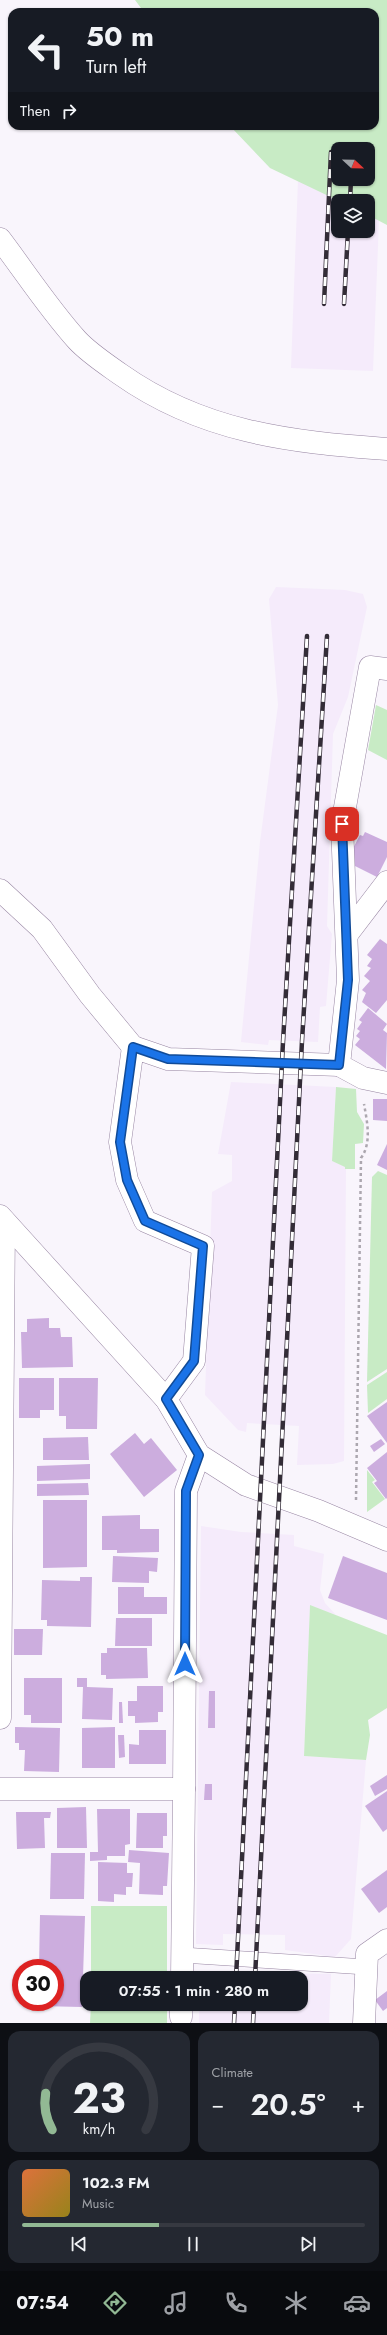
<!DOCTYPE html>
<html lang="en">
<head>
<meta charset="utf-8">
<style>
	body { margin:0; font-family:Jost,sans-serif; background:#242831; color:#f1f3f6; height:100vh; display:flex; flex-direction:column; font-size:15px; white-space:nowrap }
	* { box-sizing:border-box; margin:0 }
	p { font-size:13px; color:#9ea1a6 }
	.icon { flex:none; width:22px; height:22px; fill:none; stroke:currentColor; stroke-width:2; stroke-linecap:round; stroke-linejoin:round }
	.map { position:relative; height:2023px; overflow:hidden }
	.drawer { display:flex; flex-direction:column; gap:8px; padding:8px; background:#0d0f14; flex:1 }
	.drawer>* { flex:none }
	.hud { position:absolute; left:8px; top:8px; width:371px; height:122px; border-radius:12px; box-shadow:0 1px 3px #0004; background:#171b24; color:#f1f3f6; overflow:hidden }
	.needle { width:26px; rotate:112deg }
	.fabs { position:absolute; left:331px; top:142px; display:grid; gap:8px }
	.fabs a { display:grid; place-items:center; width:44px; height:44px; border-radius:8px; background:#171b24; box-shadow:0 1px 3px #0004; font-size:20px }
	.speed { position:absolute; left:12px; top:1959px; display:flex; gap:8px; font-size:20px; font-weight:700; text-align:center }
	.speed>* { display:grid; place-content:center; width:52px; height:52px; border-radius:50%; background:#171b24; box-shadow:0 1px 3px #0004; line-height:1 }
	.speed .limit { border:6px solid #d22; background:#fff; color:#111 }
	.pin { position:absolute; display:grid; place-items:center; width:34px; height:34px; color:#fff; margin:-17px; border-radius:8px; box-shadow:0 2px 6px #0006 }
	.me { position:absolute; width:44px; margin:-22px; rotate:0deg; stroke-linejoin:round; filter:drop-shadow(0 0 3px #0008) }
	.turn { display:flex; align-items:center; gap:14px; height:84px; padding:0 12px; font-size:18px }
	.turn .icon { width:52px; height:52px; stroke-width:2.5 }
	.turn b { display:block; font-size:28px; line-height:34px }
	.then { display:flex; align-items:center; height:38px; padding:0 12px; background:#0003; gap:8px; font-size:15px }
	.big { font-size:30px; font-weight:600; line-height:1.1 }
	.drawer .widget { flex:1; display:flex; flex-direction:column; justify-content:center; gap:6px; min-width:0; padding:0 14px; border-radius:12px; background:#242831 }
	.drawer .dial { align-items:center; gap:0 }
	.dial svg { height:104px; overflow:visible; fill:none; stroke:#363941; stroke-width:7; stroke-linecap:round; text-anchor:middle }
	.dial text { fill:#f1f3f6; stroke:none }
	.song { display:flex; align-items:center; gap:12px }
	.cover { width:48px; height:48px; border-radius:6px; background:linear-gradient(135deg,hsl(20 70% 55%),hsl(50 70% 35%)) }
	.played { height:4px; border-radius:2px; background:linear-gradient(90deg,#92b994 40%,#363941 40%) }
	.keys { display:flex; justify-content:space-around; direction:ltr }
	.heat { display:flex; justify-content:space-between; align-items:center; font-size:22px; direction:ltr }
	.drawer .tiles { flex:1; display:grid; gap:8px; grid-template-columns:1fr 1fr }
	.widget:last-child { grid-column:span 2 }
	.trip { position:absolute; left:80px; top:1971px; width:228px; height:40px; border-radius:12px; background:#171b24; box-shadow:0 1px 3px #0004; font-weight:600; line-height:40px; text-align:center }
	.tab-bar { display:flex; height:64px; justify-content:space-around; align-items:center; background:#090b0e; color:#9ea1a6 }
	.tab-bar .icon { width:28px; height:28px }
	.tab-bar .active { color:#92b994 }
	.tab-bar b { font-size:18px; color:#f1f3f6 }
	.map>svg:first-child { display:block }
	.built { fill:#f5ebfb; fill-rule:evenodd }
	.green { fill:#c8ebc5; fill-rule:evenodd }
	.building { fill:#ccadde }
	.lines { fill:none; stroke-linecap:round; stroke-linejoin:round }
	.lane-casing { stroke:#9785a2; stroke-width:16 }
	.street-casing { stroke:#9785a2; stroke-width:23 }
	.secondary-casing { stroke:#9785a2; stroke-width:23 }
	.path { stroke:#aca7af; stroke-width:2.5; stroke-dasharray:3 3; stroke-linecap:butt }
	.lane { stroke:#fff; stroke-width:15 }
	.street { stroke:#fff; stroke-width:22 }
	.secondary { stroke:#fff; stroke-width:22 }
	.rail-casing { stroke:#332c37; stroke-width:4.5 }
	.rail { stroke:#fff; stroke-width:3; stroke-dasharray:9; stroke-linecap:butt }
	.route-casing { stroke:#114b97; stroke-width:10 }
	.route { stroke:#1a73e8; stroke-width:7 }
</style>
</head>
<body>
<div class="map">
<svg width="387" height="2023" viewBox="0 0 387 2023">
	<rect width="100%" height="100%" fill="#f9f5fc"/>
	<g class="built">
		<path d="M 383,121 L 373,371 L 291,368 L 300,126 L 375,126 ZM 338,149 L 368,149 L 368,179 L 338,179 ZM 338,201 L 368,201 L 368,231 L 338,231 Z"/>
		<path d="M 276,587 L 345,590 L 363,594 L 367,607 L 348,697 L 333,734 L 327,926 L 332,934 L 326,1006 L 320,1007 L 318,1042 L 269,1040 L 268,1045 L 241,1042 L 260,842 L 278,705 L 269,599 Z"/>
		<path d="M 231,1082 L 336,1087 L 332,1161 L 346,1167 L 344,1461 L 333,1464 L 297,1465 L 299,1426 L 247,1423 L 246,1432 L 238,1430 L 205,1395 L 212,1192 L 232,1181 L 232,1155 L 218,1154 Z"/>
		<path d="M 201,1526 L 241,1532 L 294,1535 L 294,1546 L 324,1554 L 320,1590 L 325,1603 L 336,1615 L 310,1606 L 304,1756 L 366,1760 L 351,1939 L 335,1957 L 285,1950 L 285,1935 L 223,1934 L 223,1945 L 196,1944 Z"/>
		<path d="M 200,1971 L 331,1974 L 329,2023 L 199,2023 L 199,2004 L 301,2004 L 301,1978 L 200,1978 Z"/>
	</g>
	<g class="green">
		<path d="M 135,0 L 387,0 L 387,225 L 368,215 L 368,201 L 339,201 L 270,168 L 230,126 L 375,126 L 375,12 L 144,12 ZM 338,149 L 368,149 L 368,179 L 338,179 Z"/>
		<path d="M 376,705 L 387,710 L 387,760 L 368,750 Z"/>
		<path d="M 336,1087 L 356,1089 L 357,1112 L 364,1124 L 363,1143 L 355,1144 L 355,1169 L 345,1169 L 345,1167 L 332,1161 Z"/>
		<path d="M 378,1171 L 387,1175 L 387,1369 L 367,1382 L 372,1177 Z"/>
		<path d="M 387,1372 L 387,1399 L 368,1413 L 367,1385 Z"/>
		<path d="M 367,1470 L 375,1480 L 372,1482 L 385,1499 L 367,1512 Z"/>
		<path d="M 310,1605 L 387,1635 L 387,1708 L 368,1720 L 370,1735 L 366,1760 L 304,1756 Z"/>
		<rect x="91" y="1906" width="76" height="72"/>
		<path d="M 91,2004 L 167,2004 L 167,2023 L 90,2023 Z"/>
	</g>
	<g class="building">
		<path d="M 365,832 L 387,842 L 387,857 L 377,877 L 351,864 L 350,854 L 360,835 L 363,836 Z"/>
		<path d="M 380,939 L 387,944 L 387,1000 L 376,1013 L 362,1002 L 366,993 L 362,990 L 370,981 L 364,976 L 371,968 L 367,966 L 372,959 L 367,955 Z"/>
		<path d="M 368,1008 L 387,1024 L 383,1030 L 387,1033 L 386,1069 L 355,1045 L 360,1039 L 356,1036 L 360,1031 L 357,1029 L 362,1022 L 359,1020 Z"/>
		<path d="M 373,1099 L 387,1099 L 387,1121 L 373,1120 Z"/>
		<path d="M 387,1144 L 387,1170 L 377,1165 Z"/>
		<path d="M 49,1318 L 49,1328 L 60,1328 L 61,1337 L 72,1337 L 73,1367 L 22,1368 L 21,1332 L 27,1332 L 27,1319 Z"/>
		<path d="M 19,1378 L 54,1378 L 54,1410 L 40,1410 L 40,1418 L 19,1418 Z"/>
		<path d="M 59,1378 L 98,1378 L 97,1429 L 66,1429 L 66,1416 L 59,1416 Z"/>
		<path d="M 387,1402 L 387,1443 L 367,1416 Z"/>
		<path d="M 135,1433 L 144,1444 L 151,1438 L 177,1470 L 144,1497 L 110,1454 Z"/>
		<path d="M 88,1437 L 89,1460 L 43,1460 L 43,1438 Z"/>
		<path d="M 381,1439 L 385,1444 L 374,1452 L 370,1446 Z"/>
		<path d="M 387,1452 L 387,1498 L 386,1499 L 374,1483 L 377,1481 L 367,1468 Z"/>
		<path d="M 90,1464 L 90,1479 L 37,1481 L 37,1466 Z"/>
		<path d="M 88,1483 L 89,1495 L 37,1496 L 37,1484 Z"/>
		<path d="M 43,1500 L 87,1500 L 87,1567 L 43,1568 Z"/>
		<path d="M 140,1515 L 140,1529 L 159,1529 L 159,1552 L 117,1553 L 117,1550 L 102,1550 L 102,1516 Z"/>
		<path d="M 113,1556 L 158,1558 L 157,1572 L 149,1571 L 149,1583 L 112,1582 Z"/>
		<path d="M 343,1556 L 387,1573 L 387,1620 L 328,1598 Z"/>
		<path d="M 80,1577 L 92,1577 L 91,1627 L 47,1626 L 47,1620 L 41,1620 L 42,1580 L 80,1581 Z"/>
		<path d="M 118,1587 L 144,1587 L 144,1597 L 167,1597 L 167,1614 L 118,1614 Z"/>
		<path d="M 116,1618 L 152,1618 L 152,1646 L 115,1646 Z"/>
		<path d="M 14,1629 L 43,1629 L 42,1655 L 14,1655 Z"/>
		<path d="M 107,1648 L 147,1648 L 148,1678 L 106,1679 L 106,1675 L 101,1675 L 101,1653 L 107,1653 Z"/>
		<path d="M 24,1678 L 62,1678 L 62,1723 L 31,1723 L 31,1715 L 24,1715 Z"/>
		<path d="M 77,1678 L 87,1678 L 87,1687 L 113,1688 L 112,1720 L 82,1719 L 83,1687 L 77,1687 Z"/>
		<path d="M 137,1686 L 163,1686 L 163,1712 L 158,1712 L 158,1722 L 135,1723 L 135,1716 L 128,1716 L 128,1701 L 137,1701 Z"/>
		<path d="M 209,1691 L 215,1691 L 215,1728 L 208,1728 Z"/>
		<path d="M 119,1702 L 122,1702 L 123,1723 L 119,1723 Z"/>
		<path d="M 15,1727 L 60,1728 L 59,1772 L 24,1771 L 25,1750 L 19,1750 L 19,1743 L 15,1743 Z"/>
		<path d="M 115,1727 L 115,1768 L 82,1768 L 82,1728 Z"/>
		<path d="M 139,1730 L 166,1730 L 166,1764 L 129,1764 L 129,1744 L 139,1745 Z"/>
		<path d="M 118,1735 L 124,1735 L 125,1757 L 119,1758 Z"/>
		<path d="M 387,1775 L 387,1789 L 375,1796 L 370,1786 Z"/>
		<path d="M 205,1784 L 212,1784 L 212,1800 L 204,1800 Z"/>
		<path d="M 387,1791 L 387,1829 L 383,1832 L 365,1806 Z"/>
		<path d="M 86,1807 L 87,1848 L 57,1848 L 57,1808 Z"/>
		<path d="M 97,1809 L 130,1809 L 130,1844 L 125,1845 L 125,1856 L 107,1856 L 107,1860 L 90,1861 L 90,1852 L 98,1852 Z"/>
		<path d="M 16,1812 L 51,1812 L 50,1818 L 44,1818 L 45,1848 L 17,1849 Z"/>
		<path d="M 137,1813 L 167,1813 L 167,1836 L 163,1836 L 163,1848 L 136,1848 Z"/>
		<path d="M 129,1850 L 169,1853 L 167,1886 L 163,1886 L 163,1895 L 139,1894 L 140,1863 L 128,1862 Z"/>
		<path d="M 51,1853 L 85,1853 L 84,1899 L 50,1899 Z"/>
		<path d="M 98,1862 L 127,1863 L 127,1873 L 133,1873 L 132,1887 L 126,1887 L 126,1895 L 114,1894 L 114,1902 L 98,1901 Z"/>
		<path d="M 387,1870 L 387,1907 L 379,1913 L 361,1889 Z"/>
		<path d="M 40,1915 L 85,1916 L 82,2007 L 38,2006 L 38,2002 L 55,2002 L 55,1968 L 39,1968 Z"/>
		<path d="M 387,1991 L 387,2008 L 383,2011 L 375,2000 Z"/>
	</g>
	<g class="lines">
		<g class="lane-casing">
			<path id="lane" d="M 182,1955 L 366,1967"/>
		</g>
		<g class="street-casing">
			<g id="street">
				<path d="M 387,669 L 370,667 L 342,824 L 348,980 L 339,1065 L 363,1078 L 387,1083"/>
				<path d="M 0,890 L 42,929 L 90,995 L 133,1047"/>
				<path d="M 348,933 L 387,882"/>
				<path d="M 166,1399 L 194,1361 L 203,1246 L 145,1221 L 127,1180 L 120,1142 L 133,1047 L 168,1059 L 339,1065"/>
				<path d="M 0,1718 L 4,1221"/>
				<path d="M 0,1789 L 184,1789 L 186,1491 L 199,1455"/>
				<path d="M 182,1978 L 184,1789"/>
				<path d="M 181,2017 L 181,2004"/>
				<path d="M 364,2023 L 367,1954 L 387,1940"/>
			</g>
		</g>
		<g class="secondary-casing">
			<g id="secondary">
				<path d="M 0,239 C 25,272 49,309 77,340 C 89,353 106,364 120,374 C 202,432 289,442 387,449"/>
				<path d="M 0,1216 L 166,1399 L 199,1455 L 246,1485 L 319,1511 L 387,1540"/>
			</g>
		</g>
		<path class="path" d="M 356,1500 L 361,1158 C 372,1143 367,1121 364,1104"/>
		<use href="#lane" class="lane"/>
		<use href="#street" class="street"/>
		<use href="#secondary" class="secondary"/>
		<g class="rail-casing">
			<g id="rail">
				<path d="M 350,201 L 351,179"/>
				<path d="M 324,304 L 331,152"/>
				<path d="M 344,304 L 348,231"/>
				<path d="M 236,1978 L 283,1042 L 307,636"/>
				<path d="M 255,1978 L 302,1041 L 327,636"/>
				<path d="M 234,2023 L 235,2004"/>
				<path d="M 253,2023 L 254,2004"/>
			</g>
		</g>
		<use href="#rail" class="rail"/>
	</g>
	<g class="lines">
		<g class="route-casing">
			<path id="route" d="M 185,1664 L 186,1491 L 199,1455 L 166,1399 L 194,1361 L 203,1246 L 145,1221 L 127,1180 L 120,1142 L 133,1047 L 168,1059 L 339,1065 L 348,980 L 342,824"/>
		</g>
		<use href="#route" class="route"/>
	</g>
</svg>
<div class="fabs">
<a><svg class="needle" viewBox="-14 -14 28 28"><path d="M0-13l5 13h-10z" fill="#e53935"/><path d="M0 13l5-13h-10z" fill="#9ea1a6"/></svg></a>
<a><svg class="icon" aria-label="layers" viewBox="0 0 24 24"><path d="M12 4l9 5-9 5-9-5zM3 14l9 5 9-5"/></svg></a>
</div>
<div class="speed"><div class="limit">30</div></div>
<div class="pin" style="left:342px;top:824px;background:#d93025"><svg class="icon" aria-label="arrive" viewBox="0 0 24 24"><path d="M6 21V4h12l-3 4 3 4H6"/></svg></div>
<svg class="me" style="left:185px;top:1664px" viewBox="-20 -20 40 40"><path d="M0-17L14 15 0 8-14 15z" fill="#1a73e8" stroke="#fff" stroke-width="4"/></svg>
<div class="trip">07:55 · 1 min · 280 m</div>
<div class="hud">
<div class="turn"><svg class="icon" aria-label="left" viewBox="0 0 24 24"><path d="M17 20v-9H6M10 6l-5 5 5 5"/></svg><div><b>50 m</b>Turn left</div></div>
<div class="then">Then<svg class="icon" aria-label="right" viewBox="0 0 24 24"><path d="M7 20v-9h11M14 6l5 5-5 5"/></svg></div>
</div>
</div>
<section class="drawer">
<div class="tiles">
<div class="widget dial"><svg viewBox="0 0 100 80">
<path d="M14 69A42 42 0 1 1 86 69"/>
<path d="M14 69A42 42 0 0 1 9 41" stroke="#92b994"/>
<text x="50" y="56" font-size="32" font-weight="700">23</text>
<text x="50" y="72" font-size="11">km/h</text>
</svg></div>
<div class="widget"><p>Climate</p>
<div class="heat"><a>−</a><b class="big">20.5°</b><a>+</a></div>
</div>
<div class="widget">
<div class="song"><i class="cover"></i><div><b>102.3 FM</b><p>Music</p></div></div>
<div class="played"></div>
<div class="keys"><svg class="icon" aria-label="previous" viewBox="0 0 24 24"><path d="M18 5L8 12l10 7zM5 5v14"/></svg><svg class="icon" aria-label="pause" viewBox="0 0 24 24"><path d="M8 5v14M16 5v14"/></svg><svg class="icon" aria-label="next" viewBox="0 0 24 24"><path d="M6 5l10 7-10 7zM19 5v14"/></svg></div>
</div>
</div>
</section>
<nav class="tab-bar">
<b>07:54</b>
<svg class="icon active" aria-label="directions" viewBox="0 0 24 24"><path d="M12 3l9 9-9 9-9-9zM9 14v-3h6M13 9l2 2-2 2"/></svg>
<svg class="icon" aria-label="music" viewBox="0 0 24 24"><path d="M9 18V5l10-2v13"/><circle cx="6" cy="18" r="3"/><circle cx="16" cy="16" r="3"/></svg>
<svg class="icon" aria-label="phone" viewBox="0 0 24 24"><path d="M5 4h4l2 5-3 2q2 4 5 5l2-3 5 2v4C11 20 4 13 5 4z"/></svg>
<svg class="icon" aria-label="climate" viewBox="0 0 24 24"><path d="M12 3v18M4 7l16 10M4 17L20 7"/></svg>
<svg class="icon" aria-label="car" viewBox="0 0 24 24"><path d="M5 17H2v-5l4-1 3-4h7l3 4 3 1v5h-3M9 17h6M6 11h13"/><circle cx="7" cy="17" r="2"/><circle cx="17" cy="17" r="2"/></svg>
</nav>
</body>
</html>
